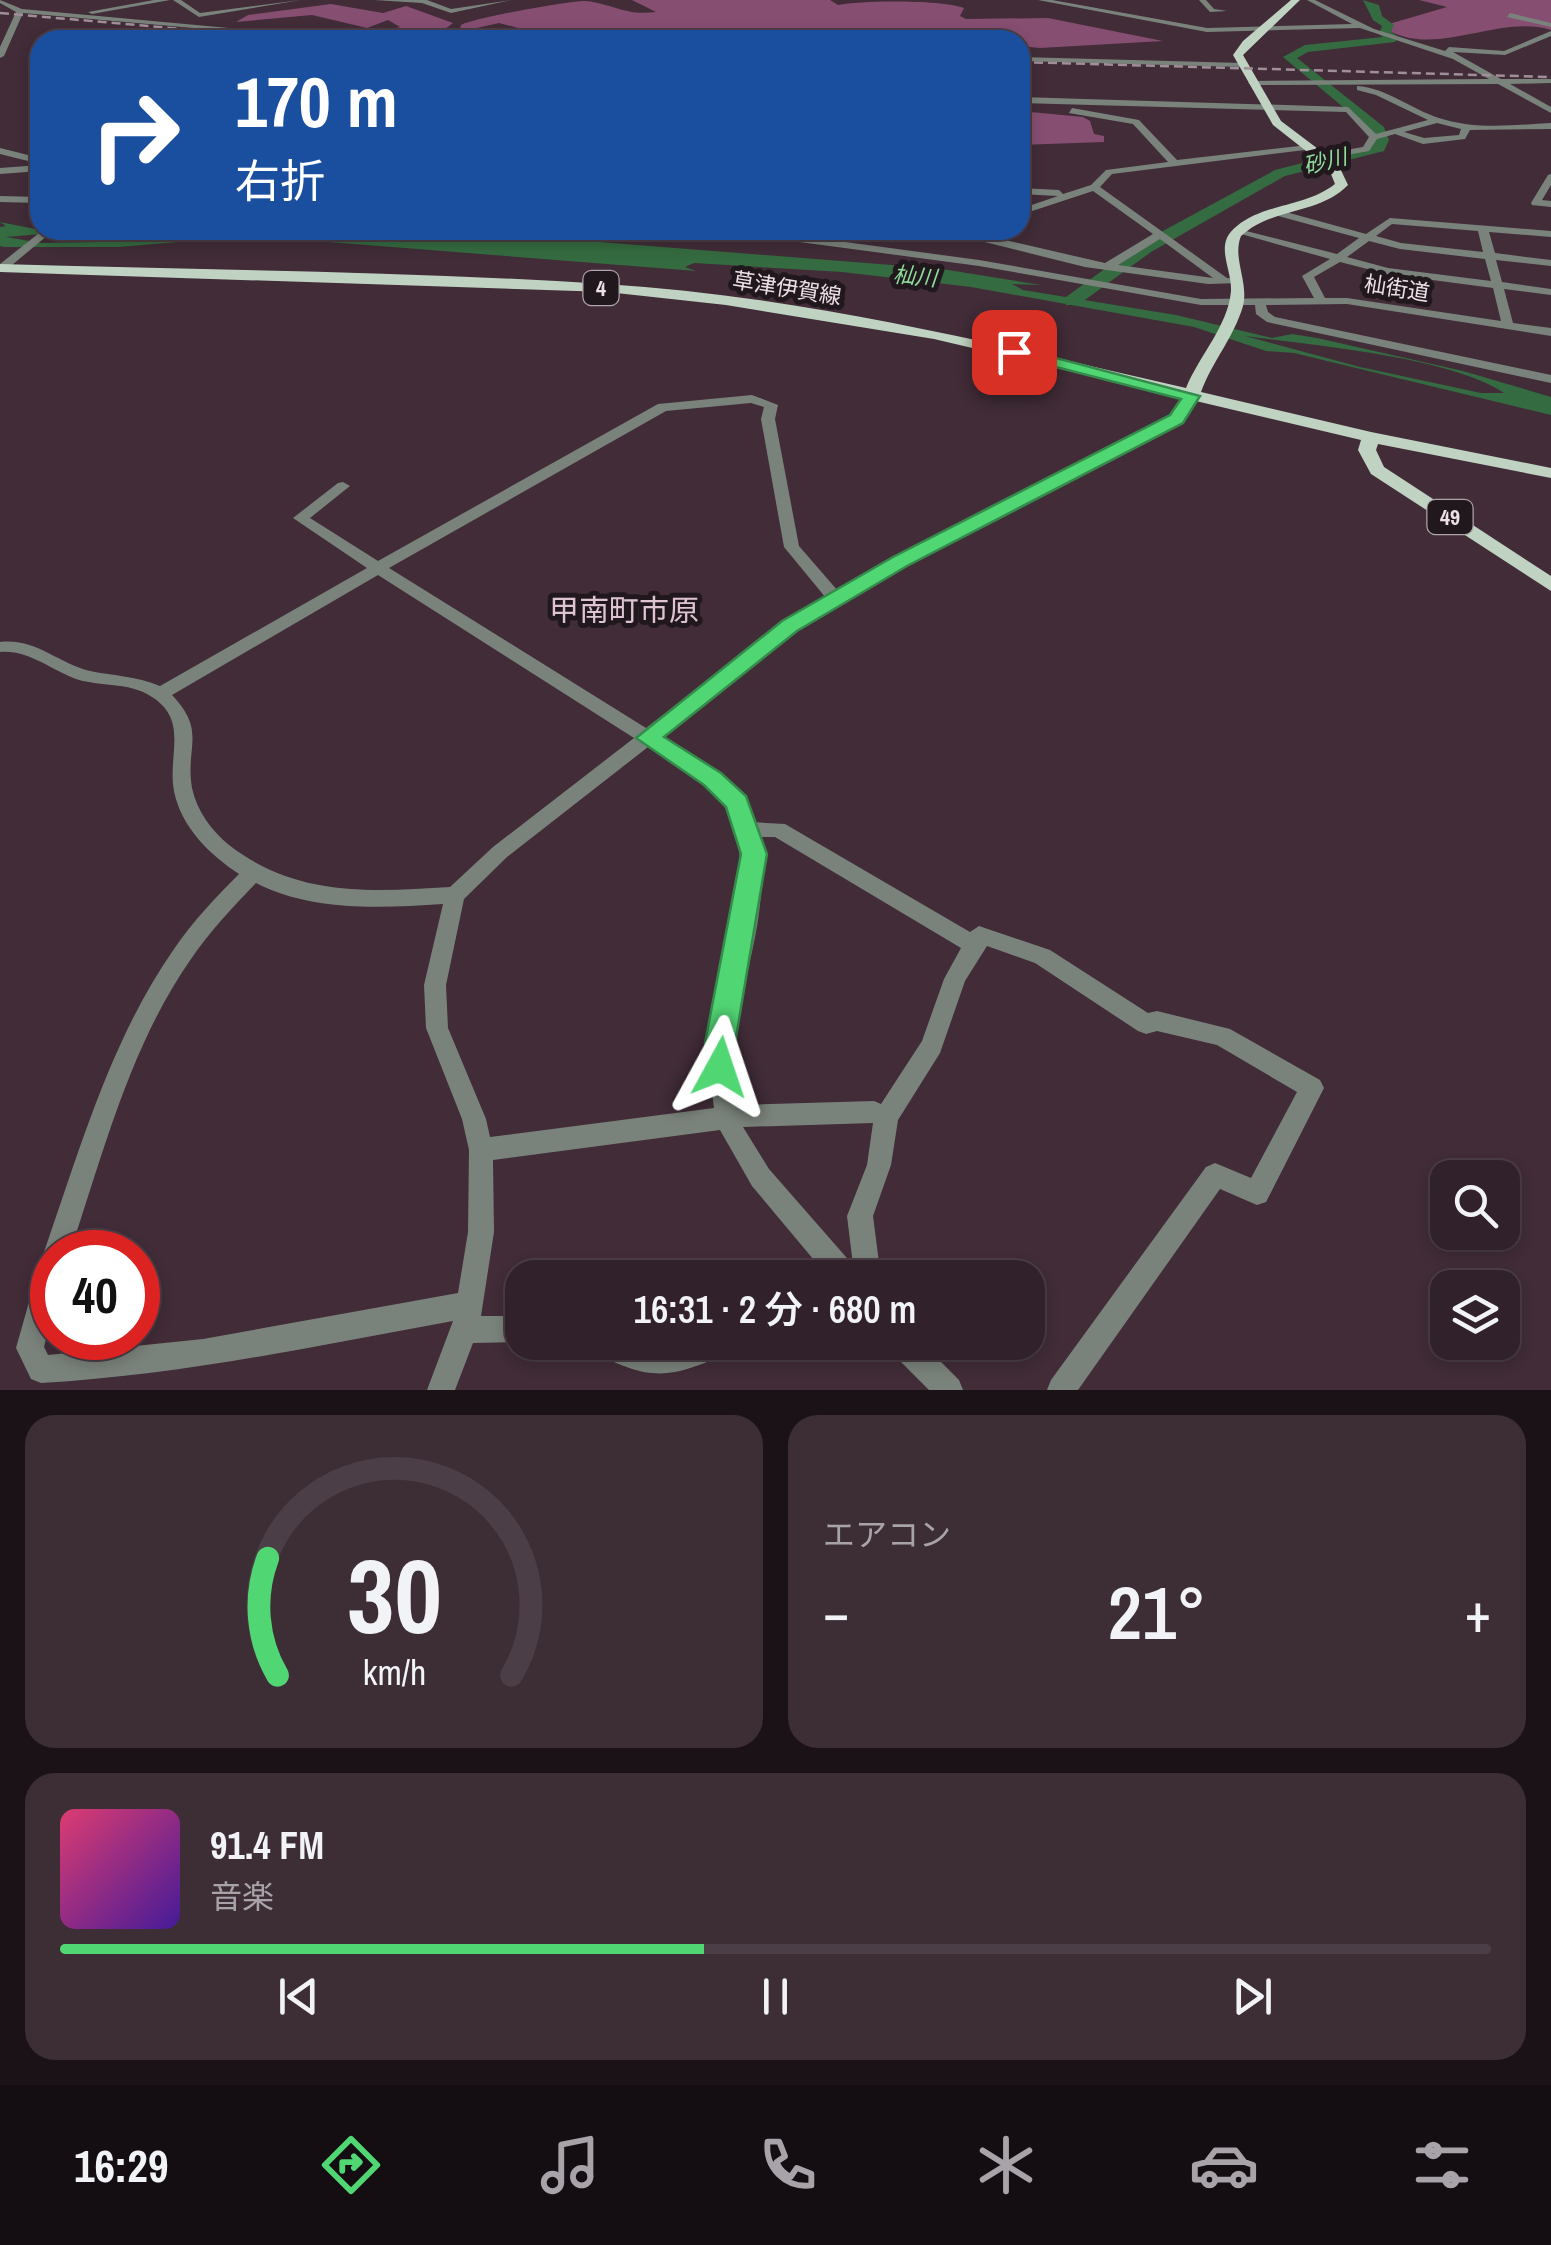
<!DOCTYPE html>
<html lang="ja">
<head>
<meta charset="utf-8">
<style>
	body { margin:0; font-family:"Archivo Narrow","Noto Sans JP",sans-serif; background:#3d2e36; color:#f1f3f6; height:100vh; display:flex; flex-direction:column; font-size:38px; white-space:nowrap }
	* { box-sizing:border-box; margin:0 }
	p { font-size:32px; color:#a8a3a8 }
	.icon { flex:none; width:55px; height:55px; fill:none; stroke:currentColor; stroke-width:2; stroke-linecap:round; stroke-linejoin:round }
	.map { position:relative; height:1390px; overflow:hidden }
	.panel { display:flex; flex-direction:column; gap:25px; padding:25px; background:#1b1217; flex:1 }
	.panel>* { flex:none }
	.guide { position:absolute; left:30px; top:30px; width:1000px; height:210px; border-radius:30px; box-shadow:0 5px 15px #0003,0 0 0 2px #4c3e47; background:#1a4fa0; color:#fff; overflow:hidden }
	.buttons { position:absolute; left:1430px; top:1160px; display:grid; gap:20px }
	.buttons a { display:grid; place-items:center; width:90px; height:90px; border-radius:20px; background:#31212a; box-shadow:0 5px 15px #0003,0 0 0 2px #4c3e47; font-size:50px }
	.speed { position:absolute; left:30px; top:1230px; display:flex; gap:20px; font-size:50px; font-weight:700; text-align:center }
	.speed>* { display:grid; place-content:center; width:130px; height:130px; border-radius:50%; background:#31212a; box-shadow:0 5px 15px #0003,0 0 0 2px #4c3e47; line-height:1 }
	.speed .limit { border:15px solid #d22; background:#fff; color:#111 }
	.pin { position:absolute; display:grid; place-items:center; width:85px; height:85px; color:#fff; margin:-42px; border-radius:20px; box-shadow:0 5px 15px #0006 }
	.me { position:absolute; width:110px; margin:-55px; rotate:5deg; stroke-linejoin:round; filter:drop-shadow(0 0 8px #0008) }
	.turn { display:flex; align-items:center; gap:35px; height:210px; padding:0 40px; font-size:45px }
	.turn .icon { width:130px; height:130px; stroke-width:2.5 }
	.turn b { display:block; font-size:70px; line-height:85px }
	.big { font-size:75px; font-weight:600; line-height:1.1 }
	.panel .widget { flex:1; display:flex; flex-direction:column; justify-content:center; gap:15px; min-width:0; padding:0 35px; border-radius:30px; background:#3d2e36 }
	.panel .dial { align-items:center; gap:0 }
	.dial svg { height:260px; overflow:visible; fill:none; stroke:#4c3e47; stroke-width:7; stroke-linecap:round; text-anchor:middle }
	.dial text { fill:#f1f3f6; stroke:none }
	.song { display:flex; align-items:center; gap:30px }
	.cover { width:120px; height:120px; border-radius:15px; background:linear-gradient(135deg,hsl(340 70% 55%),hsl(260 70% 35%)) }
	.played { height:10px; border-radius:5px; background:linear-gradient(90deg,#51d674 45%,#4c3e47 45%) }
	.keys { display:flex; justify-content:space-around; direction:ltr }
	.heat { display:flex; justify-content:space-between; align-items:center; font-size:55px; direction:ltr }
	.panel .tiles { flex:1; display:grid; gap:25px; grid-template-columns:1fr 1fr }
	.widget:last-child { grid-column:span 2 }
	.trip { position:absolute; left:505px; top:1260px; width:540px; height:100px; border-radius:30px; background:#31212a; box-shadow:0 5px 15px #0003,0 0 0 2px #4c3e47; font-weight:600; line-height:100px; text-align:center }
	.tab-bar { display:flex; height:160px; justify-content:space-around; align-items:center; background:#140d11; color:#a8a3a8 }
	.tab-bar .icon { width:70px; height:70px }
	.tab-bar .selected { color:#51d674 }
	.tab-bar b { font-size:45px; color:#f1f3f6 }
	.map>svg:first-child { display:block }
	.forest { fill:#864e71 }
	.water { fill:#356b40; fill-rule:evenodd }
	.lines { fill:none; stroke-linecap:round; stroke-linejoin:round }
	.river { fill:#356b40; fill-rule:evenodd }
	.minor { fill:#7a837b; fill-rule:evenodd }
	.major { fill:#c0d3c2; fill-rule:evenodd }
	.rail { stroke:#a08f98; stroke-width:2.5; stroke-dasharray:9 5; stroke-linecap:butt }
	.route { fill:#51d674; stroke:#358b4b; stroke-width:2.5 }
	.labels { text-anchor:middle; stroke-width:10; stroke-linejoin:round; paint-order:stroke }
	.far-water-label { font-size:22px; font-style:italic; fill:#8edd9c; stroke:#21181d }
	.shield { fill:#21181d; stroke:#b0a3aa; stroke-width:2.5 }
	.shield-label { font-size:22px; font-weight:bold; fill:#eddfe6 }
	.far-street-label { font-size:22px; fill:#eddfe6; stroke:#21181d }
	.quarter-label { font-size:30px; fill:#dec3d2; stroke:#21181d }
</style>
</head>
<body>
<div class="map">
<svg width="1551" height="1390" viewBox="0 0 1551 1390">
	<rect width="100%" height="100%" fill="#412c38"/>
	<g class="forest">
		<path d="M 632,0 L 830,0 L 838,5 C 863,0 943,0 964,8 L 960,16 L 966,19 L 1048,18 L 1163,41 L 1040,48 L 1020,46 L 1020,40 L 850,34 L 846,30 L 537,33 L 499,23 L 459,32 L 461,25 C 473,18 573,0 586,1 C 613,4 625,16 656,12 Z"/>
		<path d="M 1419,0 L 1551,0 L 1551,30 C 1497,13 1431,62 1382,26 L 1447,7 Z"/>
		<path d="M 331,4 L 383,13 L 406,6 L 453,23 C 433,41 401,36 376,33 L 400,27 L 388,20 L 367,28 L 312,15 L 236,22 L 248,15 Z"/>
		<path d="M 1020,111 L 1083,117 L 1090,121 L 1094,134 L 1104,136 L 1104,142 L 1020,145 Z"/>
	</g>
	<path class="water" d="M 0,222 L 40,230 L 88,230 L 6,237 L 41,243 L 98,242 L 88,241 L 99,237 L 92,230 L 522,234 L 557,238 L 545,242 L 574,240 L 942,269 L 1041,285 L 1012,284 L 1023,290 L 1176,315 L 1272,338 L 1292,334 L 1317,338 L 1463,371 L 1551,397 L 1551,415 L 1294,353 L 1266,351 L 1194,327 L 971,287 L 842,272 L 694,263 L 685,267 L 696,271 L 316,241 L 214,239 L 119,247 L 4,247 L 0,246 L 0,227 L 6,226 ZM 1245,336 C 1311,345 1452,357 1504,393 L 1481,393 L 1360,367 Z"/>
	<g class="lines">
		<path class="river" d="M 1363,0 L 1379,5 L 1382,16 L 1394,25 L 1391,32 L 1399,37 L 1395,42 L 1308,52 L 1297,58 L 1384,127 L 1389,140 L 1384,151 L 1285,176 L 1151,252 L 1078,305 L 1066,305 L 1066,297 L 1139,244 L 1275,170 L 1373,145 L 1373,132 L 1283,57 L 1305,45 L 1383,37 L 1379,34 L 1382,26 L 1373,20 Z"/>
		<g class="minor">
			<path d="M 0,0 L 22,9 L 359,40 L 329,40 L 23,13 L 4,56 L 0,58 L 0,47 L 16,12 L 0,3 Z"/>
			<path d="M 154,0 L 170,0 L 92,14 L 88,12 Z"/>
			<path d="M 173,0 L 181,0 L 200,13 L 301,0 L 199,17 Z"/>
			<path d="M 374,0 L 427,0 L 451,9 L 511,0 L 451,13 L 422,3 Z"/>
			<path d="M 1038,0 L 1052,0 L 1207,28 L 1352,24 L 1307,0 L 1315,0 L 1374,29 L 1445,51 L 1449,47 L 1504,51 L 1551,31 L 1551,36 L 1505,55 L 1453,52 L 1501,79 L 1551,79 L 1551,83 L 1510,84 L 1551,107 L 1551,113 L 1498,84 L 1252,85 L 1248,83 L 1252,81 L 1489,79 L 1453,59 L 1360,28 L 1207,32 Z"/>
			<path d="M 1199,0 L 1206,0 L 1214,9 L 1227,11 L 1210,12 Z"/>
			<path d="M 1510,13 L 1551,23 L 1551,27 L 1507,17 Z"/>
			<path d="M 1020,57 L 1243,63 L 1247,65 L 1243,67 L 1020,61 Z"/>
			<path d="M 1357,86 C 1387,88 1411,109 1439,118 C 1475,130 1514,125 1551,123 L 1551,129 L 1470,130 L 1465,139 L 1423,144 L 1395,134 L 1377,139 L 1369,151 L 1320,160 L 1317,159 L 1317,155 L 1363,147 L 1369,137 L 1346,112 L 1020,103 L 1020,97 L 1348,107 L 1376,134 L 1428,120 L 1376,95 L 1357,90 ZM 1437,123 L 1461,129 L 1459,135 L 1424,138 L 1404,132 Z"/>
			<path d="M 1072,108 L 1139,120 L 1177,160 L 1308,145 L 1308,149 L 1305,150 L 1112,174 L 1100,187 L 1227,278 L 1241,279 L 1241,283 L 1208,284 L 1085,267 L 944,232 L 943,230 L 961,230 L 1105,263 L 1153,234 L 1093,191 L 1020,215 L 1020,209 L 1058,196 L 1020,194 L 1020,188 L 1059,190 L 1063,194 L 1091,185 L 1106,170 L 1168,162 L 1133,124 L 1069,113 ZM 1160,239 L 1213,278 L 1118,265 Z"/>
			<path d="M 0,148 L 40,158 L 40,164 L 0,154 Z"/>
			<path d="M 40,165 L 40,171 L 0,174 L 0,168 Z"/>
			<path d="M 1551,174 L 1551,185 L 1542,200 L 1551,201 L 1551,207 L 1532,205 L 1531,203 L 1548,175 Z"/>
			<path d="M 0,196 L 40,197 L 40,203 L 0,202 Z"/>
			<path d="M 1275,209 L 1366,234 L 1390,218 L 1551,231 L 1551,237 L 1489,232 L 1495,253 L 1551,260 L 1551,266 L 1496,260 L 1502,282 L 1551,289 L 1551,295 L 1504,289 L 1513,323 L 1551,328 L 1551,336 L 1347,304 L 1266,305 L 1268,312 L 1275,317 L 1551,375 L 1551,383 L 1267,322 L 1256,314 L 1255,305 L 1201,305 L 979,266 L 733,233 L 728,230 L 756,230 L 979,260 L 1201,299 L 1314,298 L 1302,276 L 1330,259 L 1234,232 L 1234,228 L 1337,254 L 1359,238 L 1271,214 L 1270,212 ZM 1392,224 L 1478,231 L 1483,252 L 1401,243 L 1376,236 ZM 1369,241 L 1400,249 L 1485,259 L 1491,281 L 1388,268 L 1347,257 ZM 1340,262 L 1387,274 L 1493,288 L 1501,321 L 1347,298 L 1325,298 L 1314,277 Z"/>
			<path d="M 43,230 L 54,230 L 6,270 L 0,271 L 0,264 Z"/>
			<path d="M 1191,393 L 1197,397 L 1182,422 L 905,564 L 796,630 L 660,737 C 695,759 737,779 751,822 L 785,824 L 970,932 L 979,926 L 1050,950 L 1148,1013 L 1157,1011 L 1230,1029 L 1320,1080 L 1324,1088 L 1266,1202 L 1257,1205 L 1220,1189 L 1078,1390 L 1047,1390 L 1051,1380 L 1206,1167 L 1215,1163 L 1251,1178 L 1297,1092 L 1217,1045 L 1157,1031 L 1146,1034 L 1138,1031 L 1035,963 L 987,946 L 965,981 L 940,1053 L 898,1120 L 891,1165 L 873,1216 L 881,1278 L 829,1278 L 752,1186 L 720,1130 L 493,1160 L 494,1232 L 481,1316 L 522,1316 L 522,1342 L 473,1343 L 455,1390 L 427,1390 L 453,1321 C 316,1346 181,1375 41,1383 L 31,1379 L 16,1348 L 39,1267 L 46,1256 L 44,1252 C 80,1149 111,1039 174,949 C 193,921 216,897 239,874 C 210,855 181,827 174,791 C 167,753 191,718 147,694 C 127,683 101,686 79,680 C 51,671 31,650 0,652 L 0,642 C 36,638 57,663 90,671 C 114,676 137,676 160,686 L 367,568 L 293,518 L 338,483 L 343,482 L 350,486 L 310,518 L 378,561 L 658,404 L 752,395 L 778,405 L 775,419 L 799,546 L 838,591 L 895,558 L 1172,416 L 1186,394 ZM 751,403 L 764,407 L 761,419 L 784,547 L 826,598 L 784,622 L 646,728 L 389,568 L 666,411 ZM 378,575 L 634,738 L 493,847 L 450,887 C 370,892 296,897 229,845 C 211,830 197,811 192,788 C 185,746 207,732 172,695 ZM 648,747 C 666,758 690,769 706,784 C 772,845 725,951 714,1025 C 709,1053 710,1080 714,1108 L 490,1137 L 486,1119 L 448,1028 L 446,985 L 464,899 L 507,857 ZM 755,837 L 775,837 L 961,948 L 944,979 L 922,1041 L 881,1104 L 874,1101 L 737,1105 C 733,1077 732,1049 737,1021 C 747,962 773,897 755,837 ZM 256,883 C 313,912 381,908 443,904 L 424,985 L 426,1028 L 462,1119 L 469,1150 L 468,1232 L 458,1293 L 203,1339 L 48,1355 L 44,1347 L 52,1315 L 52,1252 L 70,1252 C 103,1154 130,1046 191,959 C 210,931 233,907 256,883 ZM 873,1123 L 867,1165 L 847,1216 L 853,1265 L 769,1169 L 743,1127 Z"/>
			<path d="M 590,1342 L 634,1342 L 662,1347 L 685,1342 L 734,1342 L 731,1352 C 671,1378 653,1383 593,1352 Z"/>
			<path d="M 888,1342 L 921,1342 L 959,1380 L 963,1390 L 929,1390 L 891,1352 Z"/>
		</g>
		<path class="major" d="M 1291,0 L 1300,0 L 1243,55 L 1281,121 L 1338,164 L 1348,185 C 1319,215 1272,207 1241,236 C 1232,258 1249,282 1243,306 C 1234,337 1212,362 1201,392 L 1371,432 L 1551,468 L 1551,478 L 1378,444 L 1376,450 L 1384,467 L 1551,576 L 1551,591 L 1371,474 L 1358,450 L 1361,440 L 934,339 L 726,305 L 607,292 L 0,272 L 0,264 C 201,270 404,271 605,284 C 802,296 995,344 1186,388 C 1199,356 1228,326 1231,291 C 1232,267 1213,244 1237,226 C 1265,203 1306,207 1335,184 L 1329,169 L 1273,125 L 1233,55 L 1243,41 Z"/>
		<g class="rail">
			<path d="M 0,13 L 308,40"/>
			<path d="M 1020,62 L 1551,77"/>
		</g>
	</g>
	<path class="route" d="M 1014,347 L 1200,396 L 1183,423 L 907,566 L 797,631 L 664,737 L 721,773 L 746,796 L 767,854 L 735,1043 L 731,1076 L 720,1080 L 710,1076 L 705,1043 L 741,854 L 726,807 L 704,785 L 636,738 L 782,621 L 893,557 L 1170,415 L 1181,399 L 1009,355 L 1006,352 Z"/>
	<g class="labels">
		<g class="far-water-label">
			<text transform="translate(1325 161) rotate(-14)" y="8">砂川</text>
			<text transform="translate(915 276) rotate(5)" y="8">杣川</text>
		</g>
		<g class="shield">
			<rect x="583.5" y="271" width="35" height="34" rx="8"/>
			<rect x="1427.5" y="500" width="45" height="34" rx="8"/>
		</g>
		<g class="shield-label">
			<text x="601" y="296">4</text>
			<text x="1450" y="525">49</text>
		</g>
		<g class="far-street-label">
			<text transform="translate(787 288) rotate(9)" y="8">草津伊賀線</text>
			<text transform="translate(1397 288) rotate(9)" y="8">杣街道</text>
		</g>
		<g class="quarter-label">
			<text x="624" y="621">甲南町市原</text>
		</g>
	</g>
</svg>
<div class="buttons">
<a><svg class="icon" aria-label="search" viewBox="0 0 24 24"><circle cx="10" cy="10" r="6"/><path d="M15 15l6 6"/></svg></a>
<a><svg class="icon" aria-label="layers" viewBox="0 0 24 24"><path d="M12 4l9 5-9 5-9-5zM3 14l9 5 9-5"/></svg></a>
</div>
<div class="speed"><div class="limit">40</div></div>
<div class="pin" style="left:1014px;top:352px;background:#d93025"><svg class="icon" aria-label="arrive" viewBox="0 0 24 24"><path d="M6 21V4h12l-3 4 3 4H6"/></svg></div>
<svg class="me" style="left:720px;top:1067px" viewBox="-20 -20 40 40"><path d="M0-17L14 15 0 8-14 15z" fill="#51d674" stroke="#fff" stroke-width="4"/></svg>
<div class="trip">16:31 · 2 分 · 680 m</div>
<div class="guide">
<div class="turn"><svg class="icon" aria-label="right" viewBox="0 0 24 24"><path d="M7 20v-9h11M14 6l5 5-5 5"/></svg><div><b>170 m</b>右折</div></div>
</div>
</div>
<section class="panel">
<div class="tiles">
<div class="widget dial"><svg viewBox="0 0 100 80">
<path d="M14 69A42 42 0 1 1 86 69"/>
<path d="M14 69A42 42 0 0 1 11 33" stroke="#51d674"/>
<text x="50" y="56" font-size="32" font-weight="700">30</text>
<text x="50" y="72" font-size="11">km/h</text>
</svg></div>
<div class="widget"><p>エアコン</p>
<div class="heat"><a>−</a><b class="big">21°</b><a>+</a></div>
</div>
<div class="widget">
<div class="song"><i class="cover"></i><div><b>91.4 FM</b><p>音楽</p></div></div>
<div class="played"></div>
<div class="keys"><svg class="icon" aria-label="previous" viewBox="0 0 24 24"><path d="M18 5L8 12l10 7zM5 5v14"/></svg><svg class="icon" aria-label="pause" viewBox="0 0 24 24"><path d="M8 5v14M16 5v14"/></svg><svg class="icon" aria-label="next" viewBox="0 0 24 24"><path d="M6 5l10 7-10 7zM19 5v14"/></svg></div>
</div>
</div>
</section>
<nav class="tab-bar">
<b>16:29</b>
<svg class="icon selected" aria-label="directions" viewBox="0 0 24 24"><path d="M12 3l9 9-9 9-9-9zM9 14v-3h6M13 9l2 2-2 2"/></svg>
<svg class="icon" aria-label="music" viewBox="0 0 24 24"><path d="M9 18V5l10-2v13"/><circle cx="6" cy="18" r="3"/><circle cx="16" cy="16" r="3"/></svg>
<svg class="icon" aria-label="phone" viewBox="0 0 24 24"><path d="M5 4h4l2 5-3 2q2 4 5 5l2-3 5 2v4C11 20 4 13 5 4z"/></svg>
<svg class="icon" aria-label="climate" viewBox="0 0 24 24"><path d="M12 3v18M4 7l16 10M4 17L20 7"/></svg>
<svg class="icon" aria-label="car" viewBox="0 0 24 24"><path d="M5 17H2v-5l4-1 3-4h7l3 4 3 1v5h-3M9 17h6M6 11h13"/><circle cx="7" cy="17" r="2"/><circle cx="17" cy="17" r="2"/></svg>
<svg class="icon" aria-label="filters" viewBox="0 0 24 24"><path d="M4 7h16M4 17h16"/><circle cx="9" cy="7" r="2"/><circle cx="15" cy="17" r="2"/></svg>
</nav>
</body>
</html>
